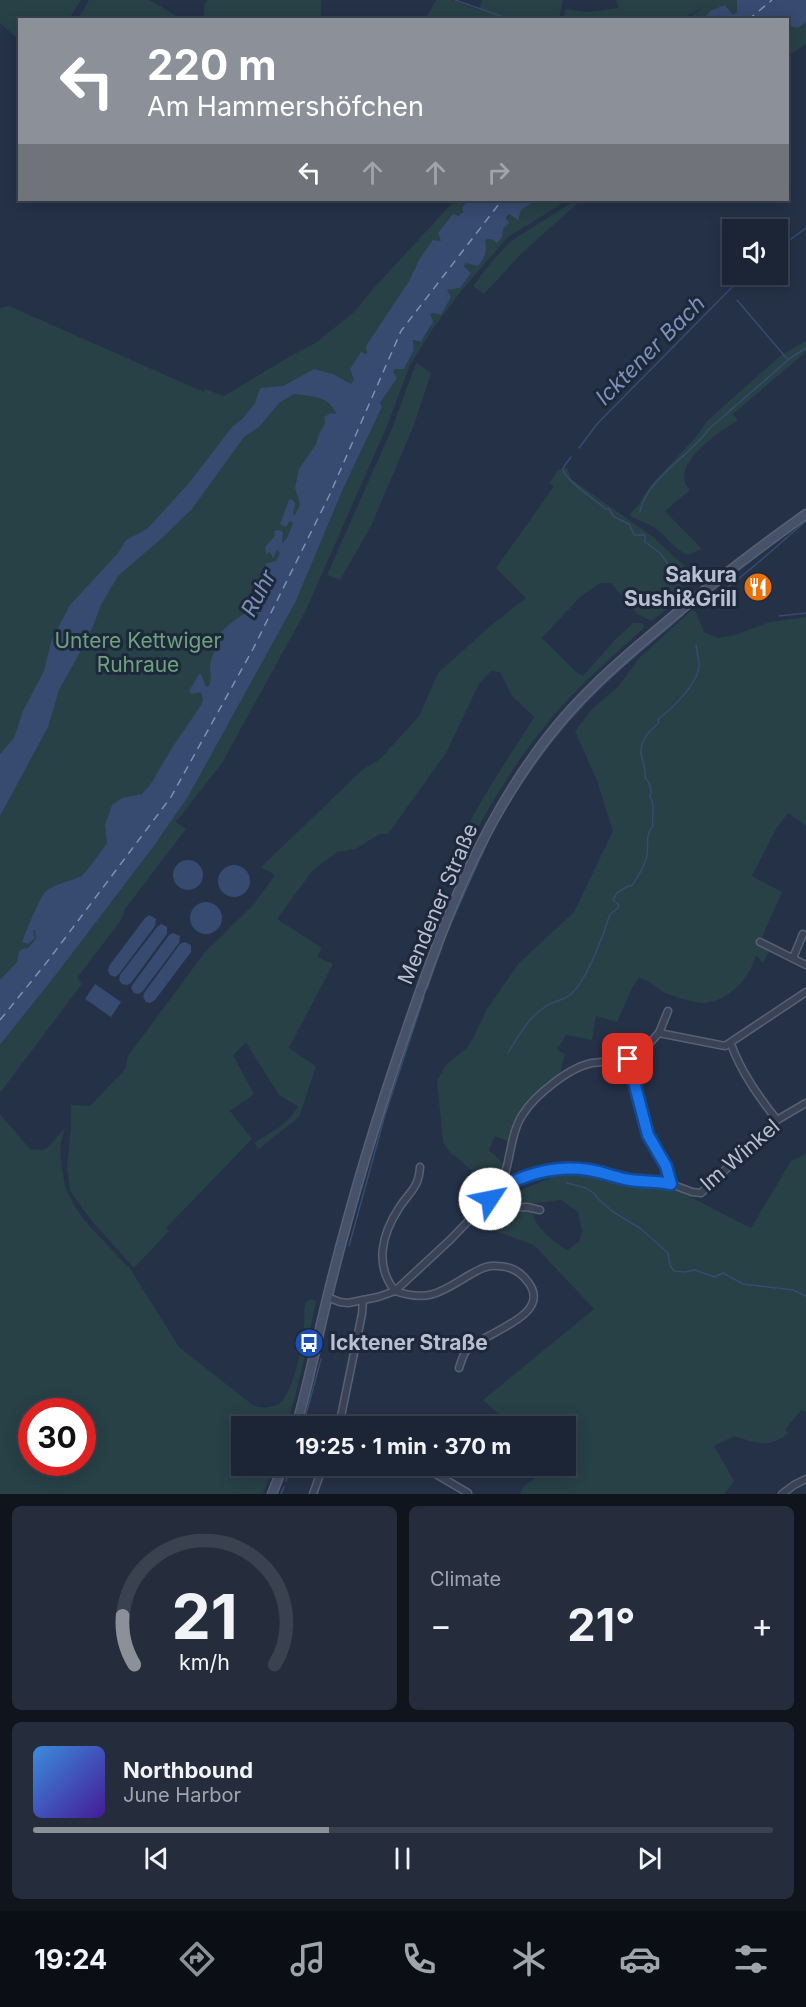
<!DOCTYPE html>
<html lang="en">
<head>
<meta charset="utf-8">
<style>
	body { margin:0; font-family:Inter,sans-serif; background:#252d3d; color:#f1f3f6; height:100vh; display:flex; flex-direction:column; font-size:22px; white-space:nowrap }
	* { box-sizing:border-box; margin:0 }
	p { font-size:20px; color:#a0a5ad }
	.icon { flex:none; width:33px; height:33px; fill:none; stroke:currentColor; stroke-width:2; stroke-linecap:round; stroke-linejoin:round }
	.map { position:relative; height:1494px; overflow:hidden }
	.drawer { display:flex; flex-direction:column; gap:12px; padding:12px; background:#0f141d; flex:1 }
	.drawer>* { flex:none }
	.hud { position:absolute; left:18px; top:18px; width:771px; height:183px; border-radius:0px; box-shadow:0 3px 15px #0003,0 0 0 2px #3a4250; background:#8c9099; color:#fff; overflow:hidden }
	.tools { position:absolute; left:722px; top:219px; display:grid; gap:12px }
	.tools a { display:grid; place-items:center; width:66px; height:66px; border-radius:0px; background:#1c2535; box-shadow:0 3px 15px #0003,0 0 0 2px #3a4250; font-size:30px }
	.speed { position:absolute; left:18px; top:1398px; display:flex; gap:12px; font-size:30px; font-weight:700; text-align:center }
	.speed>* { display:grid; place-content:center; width:78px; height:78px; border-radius:50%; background:#1c2535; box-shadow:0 3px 15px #0003,0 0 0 2px #3a4250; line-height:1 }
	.speed .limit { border:9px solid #d22; background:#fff; color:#111 }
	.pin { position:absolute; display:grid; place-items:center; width:51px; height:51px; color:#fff; margin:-26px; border-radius:12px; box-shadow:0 3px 9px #0006 }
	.me { position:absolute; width:66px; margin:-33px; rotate:56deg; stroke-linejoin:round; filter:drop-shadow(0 0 4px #0008) }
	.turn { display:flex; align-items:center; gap:21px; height:126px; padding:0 30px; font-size:27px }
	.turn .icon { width:78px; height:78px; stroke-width:2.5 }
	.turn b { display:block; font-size:42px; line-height:51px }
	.lanes { display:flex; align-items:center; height:57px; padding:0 30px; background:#0003; justify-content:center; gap:30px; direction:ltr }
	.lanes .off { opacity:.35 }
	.big { font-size:45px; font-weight:700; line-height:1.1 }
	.drawer .widget { flex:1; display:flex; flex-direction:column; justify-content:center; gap:9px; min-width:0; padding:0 21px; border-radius:9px; background:#252d3d }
	.drawer .dial { align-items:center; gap:0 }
	.dial svg { height:156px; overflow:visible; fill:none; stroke:#3a4250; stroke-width:7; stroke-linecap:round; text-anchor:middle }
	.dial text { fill:#f1f3f6; stroke:none }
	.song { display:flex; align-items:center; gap:18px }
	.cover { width:72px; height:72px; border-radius:9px; background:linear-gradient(135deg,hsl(210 70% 55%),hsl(260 70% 35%)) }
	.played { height:6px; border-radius:3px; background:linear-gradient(90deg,#8c9099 40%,#3a4250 40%) }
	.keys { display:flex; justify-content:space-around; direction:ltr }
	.heat { display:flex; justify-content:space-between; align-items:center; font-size:33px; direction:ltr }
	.drawer .tiles { flex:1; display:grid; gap:12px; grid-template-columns:1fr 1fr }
	.widget:last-child { grid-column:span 2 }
	.trip { position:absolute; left:231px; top:1416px; width:345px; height:60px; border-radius:0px; background:#1c2535; box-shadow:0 3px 15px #0003,0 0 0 2px #3a4250; font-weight:700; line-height:60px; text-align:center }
	.tab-bar { display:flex; height:96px; justify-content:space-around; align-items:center; background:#0b0f15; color:#a0a5ad }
	.tab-bar .icon { width:42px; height:42px }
	.tab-bar .on { color:#8c9099 }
	.tab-bar b { font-size:27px; color:#f1f3f6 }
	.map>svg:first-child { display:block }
	.green { fill:#274147; fill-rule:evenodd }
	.water { fill:#374a6f }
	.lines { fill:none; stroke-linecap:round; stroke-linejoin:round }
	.stream { stroke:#374a6f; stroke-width:1.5 }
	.ferry { stroke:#7c91b9; stroke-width:1.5; stroke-dasharray:8 6; stroke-linecap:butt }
	.minor-casing { stroke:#586173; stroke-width:9 }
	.secondary-casing { stroke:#586173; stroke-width:11 }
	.minor { stroke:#3a4356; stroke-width:6 }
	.secondary { stroke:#475169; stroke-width:8 }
	.route-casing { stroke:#114b97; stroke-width:15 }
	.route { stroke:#1a73e8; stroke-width:10 }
	.labels { text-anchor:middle; stroke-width:6; stroke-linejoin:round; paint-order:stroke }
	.poi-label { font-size:21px; font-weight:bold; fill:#b8bfcf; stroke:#1e283b; text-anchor:end }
	.park-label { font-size:21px; fill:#6da27d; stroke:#1e283b }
	.street-label { font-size:21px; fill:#b8bfcf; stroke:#1e283b }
	.water-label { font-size:22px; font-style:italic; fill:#7c91b9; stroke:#1e283b }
</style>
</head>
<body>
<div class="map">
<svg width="806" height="1494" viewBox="0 0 806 1494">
	<rect width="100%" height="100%" fill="#253147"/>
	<g class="green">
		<path d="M 0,0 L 81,0 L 69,19 L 20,20 L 19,40 L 0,23 Z"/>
		<path d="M 89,0 L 149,0 L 177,16 L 175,20 L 78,19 Z"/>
		<path d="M 207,0 L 321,0 L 321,18 L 204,17 L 204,5 Z"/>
		<path d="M 436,0 L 452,0 L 479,10 L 482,0 L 563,0 L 559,19 L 425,19 Z"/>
		<path d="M 616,0 L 737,0 L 737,13 L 706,16 L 706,19 L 686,19 L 706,6 L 682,19 L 564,20 L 565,9 L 587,12 L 619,8 Z"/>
		<path d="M 806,22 L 806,44 L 788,56 L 788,26 L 798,28 Z"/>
		<path d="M 455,200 L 469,200 L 462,207 L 463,212 L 441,242 L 223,695 L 0,1000 L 0,308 L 9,306 L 204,392 L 205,389 L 224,396 L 287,358 L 317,342 L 355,311 L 372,290 Z"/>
		<path d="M 533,200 L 568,200 L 508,237 L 462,290 L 432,330 L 410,365 L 387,426 L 306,610 L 222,763 L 176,822 L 186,829 L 125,909 L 121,920 L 77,978 L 82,984 L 0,1093 L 0,1045 L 55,976 L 154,846 L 188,797 L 296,601 L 343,489 L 382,407 L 380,403 L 396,379 L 393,372 L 395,369 L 404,369 L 414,350 L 413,341 L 421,342 L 431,327 L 430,314 L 434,313 L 447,293 L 447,290 L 471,273 L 464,265 L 466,263 L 487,239 L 494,240 L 503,229 L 509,214 L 521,210 L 533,202 Z"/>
		<path d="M 576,200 L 581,200 L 521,254 L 484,294 L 473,286 L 493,260 L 511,241 Z"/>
		<path d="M 806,341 L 806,352 L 733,414 L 738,420 C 720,432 667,465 690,490 L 665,511 L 702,549 L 688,555 C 673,549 667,536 655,528 C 647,523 637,520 629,515 L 638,505 L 650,486 L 696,437 L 706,422 L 780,356 Z"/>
		<path d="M 416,363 L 431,373 L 414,425 L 371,526 L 340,580 L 327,575 L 393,426 Z"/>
		<path d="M 567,468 L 571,479 L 653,537 L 691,572 L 682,583 L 683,596 L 652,621 L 637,614 L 611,583 L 600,583 L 580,597 L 542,638 L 576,672 L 583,676 L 613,642 L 633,623 L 641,623 L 645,627 C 613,656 578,686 550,720 C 509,769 478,825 449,883 L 446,884 L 445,866 L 486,793 L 534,717 L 512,696 L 500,672 L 491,671 L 479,684 L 446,753 L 388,834 L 379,834 L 356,849 L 337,852 L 313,870 L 277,919 L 322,948 L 317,957 L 333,964 L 289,1048 L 316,1066 L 299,1117 L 259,1149 L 254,1143 C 271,1132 288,1125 298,1106 L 279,1095 L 246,1043 L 233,1055 L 254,1094 L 230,1111 L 252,1139 L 166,1228 L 169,1231 L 134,1268 L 91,1220 L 70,1191 L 67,1167 L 71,1126 L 71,1105 L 90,1106 L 125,1069 L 128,1056 L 205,952 L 254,904 L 275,875 L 261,867 L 362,770 L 380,759 L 419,716 L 438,673 L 489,627 L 526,598 L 496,568 L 554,486 L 549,484 L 558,470 Z"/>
		<path d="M 692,610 L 696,612 L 704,632 L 718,638 L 735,635 L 770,622 L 806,617 L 806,825 L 788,813 L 776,829 L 752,876 L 782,892 L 759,944 L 773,951 L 768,953 L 763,963 L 756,955 C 750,978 729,1001 704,1003 C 694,1003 672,996 663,992 C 655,987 648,979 639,978 L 633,986 L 617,1022 L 596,1016 L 592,1040 L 566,1035 L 557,1050 L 565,1054 L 560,1075 L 526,1103 L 514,1122 L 509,1142 L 495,1136 L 489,1150 L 504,1164 L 496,1186 L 486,1198 L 487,1193 L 472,1171 L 459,1159 L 450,1153 L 443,1142 L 437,1080 L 446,1065 L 469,1046 L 487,1009 L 519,963 L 574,912 L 613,831 L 597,781 L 575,731 L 591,710 L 618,687 L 639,658 Z"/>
		<path d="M 0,1114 L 30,1149 L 42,1150 L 47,1148 L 65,1128 L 60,1147 L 62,1168 L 65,1186 L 73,1204 L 85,1221 L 131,1270 L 179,1347 L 254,1406 C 263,1408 273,1408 281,1402 C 293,1392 304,1341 304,1325 C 305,1317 303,1310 306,1302 L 311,1299 L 316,1301 L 302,1369 L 287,1426 L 242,1426 L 242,1466 L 274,1466 L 263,1494 L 0,1494 ZM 32,1412 L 82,1412 L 82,1462 L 32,1462 Z"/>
		<path d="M 806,1154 L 806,1412 L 801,1410 L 785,1430 L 789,1433 C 767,1449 757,1443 734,1436 L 714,1446 L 734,1481 L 724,1494 L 520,1494 L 524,1486 L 549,1469 L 547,1466 L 566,1466 L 566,1426 L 511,1426 L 483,1400 L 594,1309 L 534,1245 L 473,1223 L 514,1193 L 550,1178 L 549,1175 L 579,1172 L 599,1175 L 624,1183 L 673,1188 L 751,1228 L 791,1161 ZM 561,1200 L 578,1212 L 582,1231 L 579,1242 L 567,1250 C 550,1239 532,1226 531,1204 Z"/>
	</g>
	<g class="water">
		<path d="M 737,0 L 806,0 L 806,22 L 798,28 L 788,26 L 788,20 L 706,19 L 706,16 L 710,11 L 725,5 L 732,14 L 737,13 Z"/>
		<path d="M 469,200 L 533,200 L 533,202 L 521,210 L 518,220 L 509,214 L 506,218 L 509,223 L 503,229 L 502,237 L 497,243 L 494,240 L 487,239 L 485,242 C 488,251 484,259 478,266 L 466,263 L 464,266 L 471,273 L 460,288 L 447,290 L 451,297 L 441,315 L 434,313 L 430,314 L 433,322 L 421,342 L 413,340 L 414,350 L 404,369 L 395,369 L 393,372 L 397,378 L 380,403 L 382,407 L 343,489 L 296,601 L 188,797 L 154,846 L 55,976 L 0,1045 L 0,980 L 17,962 L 19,952 L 22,949 L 28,948 L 36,939 L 35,930 L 33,930 L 35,938 L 28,944 L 22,942 C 25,933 40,897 46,891 C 56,883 70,882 81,876 C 86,874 101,850 107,844 L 105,825 L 112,805 L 122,798 L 142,794 L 150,785 L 172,748 L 201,705 L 203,700 L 201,692 L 191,694 L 189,691 L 199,674 L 201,674 L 206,687 L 209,686 C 213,674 208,671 211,661 C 214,648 221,648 221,632 C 236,616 249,615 262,594 L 261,573 L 267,563 L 276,561 L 280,553 L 277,550 L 273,558 L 270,552 L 266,554 L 265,547 L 275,536 L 274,531 L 279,530 L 283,532 L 282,544 L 287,538 L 293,523 L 290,521 L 286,527 L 280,524 L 289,500 L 292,499 L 295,503 L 293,514 L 295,515 L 300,504 L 295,488 L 299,469 L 316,444 L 320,432 L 325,424 L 324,417 L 331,413 L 336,414 C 330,396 311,396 294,394 L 279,403 L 259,427 L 244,437 L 192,509 L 162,538 L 118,576 L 101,605 L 90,634 L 59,690 L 48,727 L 0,816 L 0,754 L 14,738 L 23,711 L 44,671 L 52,639 L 70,605 L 118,553 L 126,540 L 147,529 L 189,483 L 232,427 L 243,418 L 255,403 L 260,388 L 283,386 L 314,369 L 333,374 L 351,384 L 354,380 L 350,369 L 361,352 L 367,354 L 366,346 L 409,281 L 420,258 L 433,240 L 441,241 L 438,233 L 453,214 L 459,216 L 463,212 L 462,207 Z"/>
		<circle cx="188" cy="875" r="15"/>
		<circle cx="234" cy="881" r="16"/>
		<circle cx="206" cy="918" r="16"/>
		<path d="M 149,915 L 156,919 L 155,926 L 119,974 L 115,977 L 110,975 L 108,971 L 109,966 L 145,918 Z"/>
		<path d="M 161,924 L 167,927 L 167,934 L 131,983 L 127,985 L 122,984 L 119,980 L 120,975 L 157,927 Z"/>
		<path d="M 173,933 L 180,936 L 179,943 L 143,991 L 139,994 L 134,993 L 131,988 L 133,984 L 169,935 Z"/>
		<path d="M 185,942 L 191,945 L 191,952 L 155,1000 L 150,1003 L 146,1002 L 143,997 L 144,993 L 180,944 Z"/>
		<path d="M 95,984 L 121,1002 L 111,1017 L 85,999 Z"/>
	</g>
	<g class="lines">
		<g class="stream">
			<path d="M 455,0 L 512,20"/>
			<path d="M 777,249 L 806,228"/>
			<path d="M 789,359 L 806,348"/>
			<path d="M 579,448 L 597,424 L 745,274"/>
			<path d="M 571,457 C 569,460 564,465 563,469 C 563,479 598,502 606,509 L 609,509 L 614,517 L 629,524 L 634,535 L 645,535 L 645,542 L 660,553 L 674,572"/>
			<path d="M 640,512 C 646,479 690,456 709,429 L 788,360 L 737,300"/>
			<path d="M 717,595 C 749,573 776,546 806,521"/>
			<path d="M 779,616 L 806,613"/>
			<path d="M 500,818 C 528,769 563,723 604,684 C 629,660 657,638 683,615"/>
			<path d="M 427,989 L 447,932 L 492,832"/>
			<path d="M 508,1053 C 519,1035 528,1018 546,1006 C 554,1001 565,1000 571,994 C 587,980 604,934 610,914 L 617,909 L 619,905 L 613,900 L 617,893 L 628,886 L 632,886 C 637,877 644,868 646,859 C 650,846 644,835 653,826 C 651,816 656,805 650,797 C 652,791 650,782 645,778 C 647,770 642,762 641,753 C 640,741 650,730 659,723 L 658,719 C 671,710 701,681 699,663 C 698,657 697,651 696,645"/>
			<path d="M 567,1183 L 586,1188 L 596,1195 L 596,1197 L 612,1211 L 641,1229 L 668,1253 L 670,1265 L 674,1271 L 684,1272 L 695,1270 L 715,1277 L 723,1273 L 743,1284 L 793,1290 L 806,1296"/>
			<path d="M 349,1246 L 385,1115 L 424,997"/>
			<path d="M 303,1426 L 321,1359"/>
			<path d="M 286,1481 L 291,1466"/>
			<path d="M 281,1494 L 284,1487"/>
		</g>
		<g class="ferry">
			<path d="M 748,20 L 772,0"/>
			<path d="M 0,1020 L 47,962 L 171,797 L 253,649 L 330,494 L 401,331 L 502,200"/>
		</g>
		<g class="minor-casing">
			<g id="minor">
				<path d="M 760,942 L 806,965"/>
				<path d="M 793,958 L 803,934"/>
				<path d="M 659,1033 L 668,1011"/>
				<path d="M 731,1044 C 741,1072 759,1097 777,1120"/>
				<path d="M 629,1059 L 649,1135 L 666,1166 L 671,1184"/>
				<path d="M 501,1188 L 542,1172 L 581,1169 L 627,1180 L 671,1184 L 692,1192 L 701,1193 L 777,1120 L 806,1103"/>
				<path d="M 480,1209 L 527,1207 L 540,1210"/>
				<path d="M 395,1291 C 430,1303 442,1291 471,1274 C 480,1269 487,1265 497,1266 C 510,1266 521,1272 528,1282 C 554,1316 484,1332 466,1351 C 463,1355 461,1362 459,1368"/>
				<path d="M 395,1291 C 374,1265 382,1234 399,1208 C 409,1192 419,1188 420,1167"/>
				<path d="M 327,1297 L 340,1302 L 348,1303 L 378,1297 L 395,1291 L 450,1240 L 500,1188 C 511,1165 509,1135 523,1114 C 535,1095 570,1067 592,1063 C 604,1061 628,1062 637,1056 C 645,1050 652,1040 659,1033 L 725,1046 L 806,992"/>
				<path d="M 342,1417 L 358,1426"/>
				<path d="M 339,1426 L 362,1314 L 363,1300"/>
				<path d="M 422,1466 L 468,1493"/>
				<path d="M 313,1494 L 323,1466"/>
				<path d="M 782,1494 L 794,1485 L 806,1479"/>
			</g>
		</g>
		<g class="secondary-casing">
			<g id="secondary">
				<path d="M 296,1426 C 309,1383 317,1339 328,1295 C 350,1205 377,1116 407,1029 C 442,926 480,824 548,737 C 578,698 615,665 652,634 C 701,592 753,552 806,514"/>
				<path d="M 272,1494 L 283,1466"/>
			</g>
		</g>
		<use href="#minor" class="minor"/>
		<use href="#secondary" class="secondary"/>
	</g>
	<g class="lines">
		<g class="route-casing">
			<path id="route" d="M 490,1199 C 513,1174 557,1165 589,1170 C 603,1172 616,1178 630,1180 C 643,1182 657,1181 671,1184 L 666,1166 L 648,1135 L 628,1059"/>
		</g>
		<use href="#route" class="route"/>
	</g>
	<defs>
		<g id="restaurant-disc" transform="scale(1.5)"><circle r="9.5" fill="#e8710a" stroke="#1e283b"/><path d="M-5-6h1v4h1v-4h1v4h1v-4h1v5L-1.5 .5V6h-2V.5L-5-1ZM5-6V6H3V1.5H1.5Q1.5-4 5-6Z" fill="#fff"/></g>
		<g id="bus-disc" transform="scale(1.5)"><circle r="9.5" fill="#1a4fb4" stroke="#1e283b"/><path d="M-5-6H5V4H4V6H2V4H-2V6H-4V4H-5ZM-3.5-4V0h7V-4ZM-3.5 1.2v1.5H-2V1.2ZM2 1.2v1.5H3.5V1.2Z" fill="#fff"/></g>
	</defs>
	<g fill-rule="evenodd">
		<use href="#restaurant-disc" x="758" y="587"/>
		<use href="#bus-disc" x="309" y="1343"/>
	</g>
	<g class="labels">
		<g class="poi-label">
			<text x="737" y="582">Sakura<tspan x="737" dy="24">Sushi&amp;Grill</tspan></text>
			<text x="330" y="1350" text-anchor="start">Icktener Straße</text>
		</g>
		<g class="park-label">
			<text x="138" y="648">Untere Kettwiger<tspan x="138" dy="24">Ruhraue</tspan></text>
		</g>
		<g class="street-label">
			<text transform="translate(438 904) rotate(-67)" y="7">Mendener Straße</text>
			<text transform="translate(740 1155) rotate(-41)" y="7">Im Winkel</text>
		</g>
		<g class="water-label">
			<text transform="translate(650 350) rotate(-45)" y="8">Icktener Bach</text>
			<text transform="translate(258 593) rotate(-62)" y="8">Ruhr</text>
		</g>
	</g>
</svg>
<div class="tools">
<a><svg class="icon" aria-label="sound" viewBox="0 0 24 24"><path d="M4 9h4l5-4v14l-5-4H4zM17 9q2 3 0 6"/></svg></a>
</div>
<div class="speed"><div class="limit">30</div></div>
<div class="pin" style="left:628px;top:1059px;background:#d93025"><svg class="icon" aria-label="arrive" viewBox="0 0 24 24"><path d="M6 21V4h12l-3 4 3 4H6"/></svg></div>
<svg class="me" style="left:490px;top:1199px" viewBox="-20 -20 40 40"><circle r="19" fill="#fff"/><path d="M0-13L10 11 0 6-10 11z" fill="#1a73e8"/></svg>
<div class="trip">19:25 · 1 min · 370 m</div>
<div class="hud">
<div class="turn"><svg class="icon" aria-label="left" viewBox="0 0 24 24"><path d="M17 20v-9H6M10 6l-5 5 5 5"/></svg><div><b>220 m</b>Am Hammershöfchen</div></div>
<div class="lanes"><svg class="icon" aria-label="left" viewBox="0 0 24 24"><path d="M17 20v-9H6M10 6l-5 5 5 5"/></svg><svg class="icon off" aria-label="ahead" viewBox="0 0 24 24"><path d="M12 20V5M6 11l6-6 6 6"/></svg><svg class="icon off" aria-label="ahead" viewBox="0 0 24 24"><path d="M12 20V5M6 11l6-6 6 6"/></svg><svg class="icon off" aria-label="right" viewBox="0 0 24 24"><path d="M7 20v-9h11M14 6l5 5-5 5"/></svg></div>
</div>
</div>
<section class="drawer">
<div class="tiles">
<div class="widget dial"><svg viewBox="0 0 100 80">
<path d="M14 69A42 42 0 1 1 86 69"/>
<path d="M14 69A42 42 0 0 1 8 44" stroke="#8c9099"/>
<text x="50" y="56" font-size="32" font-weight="700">21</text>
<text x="50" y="72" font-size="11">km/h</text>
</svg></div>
<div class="widget"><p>Climate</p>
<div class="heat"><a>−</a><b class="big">21°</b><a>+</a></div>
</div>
<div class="widget">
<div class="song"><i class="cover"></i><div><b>Northbound</b><p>June Harbor</p></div></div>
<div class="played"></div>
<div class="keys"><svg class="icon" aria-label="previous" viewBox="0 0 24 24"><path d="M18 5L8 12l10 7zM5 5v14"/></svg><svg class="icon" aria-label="pause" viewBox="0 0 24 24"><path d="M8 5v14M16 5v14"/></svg><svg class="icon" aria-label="next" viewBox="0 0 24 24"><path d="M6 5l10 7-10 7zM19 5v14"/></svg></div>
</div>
</div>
</section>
<nav class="tab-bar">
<b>19:24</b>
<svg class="icon on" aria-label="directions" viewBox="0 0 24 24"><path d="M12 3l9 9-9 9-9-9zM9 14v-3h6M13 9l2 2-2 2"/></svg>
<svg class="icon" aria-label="music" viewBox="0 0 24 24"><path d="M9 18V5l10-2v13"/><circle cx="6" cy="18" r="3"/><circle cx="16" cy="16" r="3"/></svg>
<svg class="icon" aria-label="phone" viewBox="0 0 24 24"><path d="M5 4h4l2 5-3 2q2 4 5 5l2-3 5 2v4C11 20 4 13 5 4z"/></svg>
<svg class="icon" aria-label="climate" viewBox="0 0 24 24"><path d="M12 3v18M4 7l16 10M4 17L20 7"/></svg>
<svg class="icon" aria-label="car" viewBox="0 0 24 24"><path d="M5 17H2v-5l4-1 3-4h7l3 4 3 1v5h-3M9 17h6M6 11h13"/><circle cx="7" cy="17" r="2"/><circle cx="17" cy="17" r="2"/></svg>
<svg class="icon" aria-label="filters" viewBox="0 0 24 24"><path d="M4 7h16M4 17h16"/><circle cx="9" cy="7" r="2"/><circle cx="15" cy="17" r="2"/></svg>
</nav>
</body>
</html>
